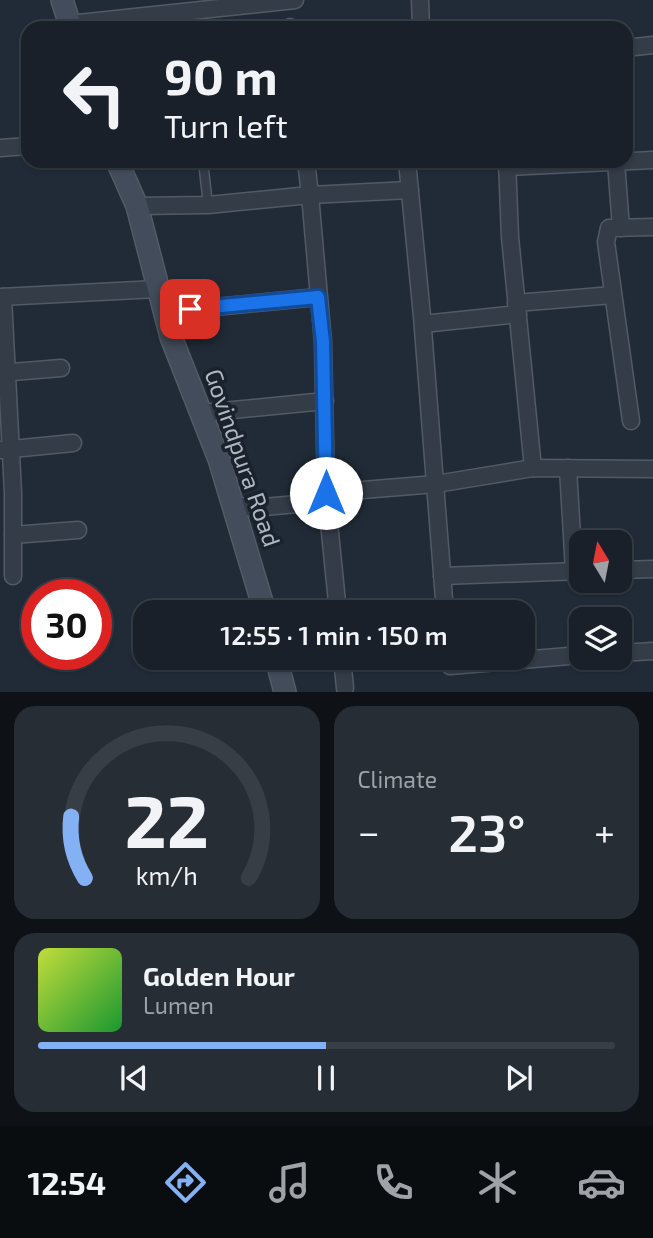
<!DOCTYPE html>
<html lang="en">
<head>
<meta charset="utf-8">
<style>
	body { margin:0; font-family:"Exo 2",sans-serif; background:#262d35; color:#f1f3f6; height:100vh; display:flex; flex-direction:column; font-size:26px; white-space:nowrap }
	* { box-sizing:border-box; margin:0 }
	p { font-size:23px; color:#9fa3a8 }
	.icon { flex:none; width:38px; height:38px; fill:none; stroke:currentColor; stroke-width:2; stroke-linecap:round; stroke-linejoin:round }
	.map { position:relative; height:692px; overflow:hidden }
	.details { display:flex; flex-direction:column; gap:14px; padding:14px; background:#0e1217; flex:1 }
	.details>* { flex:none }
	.hud { position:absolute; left:21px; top:21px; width:612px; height:147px; border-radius:21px; box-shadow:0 2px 5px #0004,0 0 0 2px #373e46; background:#192029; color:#f1f3f6; overflow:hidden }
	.needle { width:46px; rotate:350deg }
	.controls { position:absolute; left:569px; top:530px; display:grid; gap:14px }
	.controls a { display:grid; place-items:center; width:63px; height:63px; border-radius:14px; background:#192029; box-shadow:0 2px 5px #0004,0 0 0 2px #373e46; font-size:35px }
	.speed { position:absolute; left:21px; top:579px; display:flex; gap:14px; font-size:35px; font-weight:700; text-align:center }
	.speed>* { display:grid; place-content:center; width:91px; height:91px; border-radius:50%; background:#192029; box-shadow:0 2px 5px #0004,0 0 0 2px #373e46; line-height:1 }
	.speed .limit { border:10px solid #d22; background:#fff; color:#111 }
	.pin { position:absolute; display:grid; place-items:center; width:60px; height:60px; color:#fff; margin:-30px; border-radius:14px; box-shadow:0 4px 10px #0006 }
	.me { position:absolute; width:77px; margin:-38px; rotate:0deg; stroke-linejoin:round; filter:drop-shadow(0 0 5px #0008) }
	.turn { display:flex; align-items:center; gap:24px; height:147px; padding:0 28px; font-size:32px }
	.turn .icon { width:91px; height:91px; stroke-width:2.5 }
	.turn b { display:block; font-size:49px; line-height:60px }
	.big { font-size:52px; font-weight:600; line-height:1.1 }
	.details .widget { flex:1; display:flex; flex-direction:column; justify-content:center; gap:10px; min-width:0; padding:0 24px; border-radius:21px; background:#262d35 }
	.details .dial { align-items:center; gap:0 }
	.dial svg { height:182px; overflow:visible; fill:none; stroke:#373e46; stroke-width:7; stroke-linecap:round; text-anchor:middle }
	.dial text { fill:#f1f3f6; stroke:none }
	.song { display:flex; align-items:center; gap:21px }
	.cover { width:84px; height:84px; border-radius:10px; background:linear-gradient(135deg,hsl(70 70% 55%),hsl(130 70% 35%)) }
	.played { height:7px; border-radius:4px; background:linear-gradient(90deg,#84b0f4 50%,#373e46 50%) }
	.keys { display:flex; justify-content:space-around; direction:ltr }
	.heat { display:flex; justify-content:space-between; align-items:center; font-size:38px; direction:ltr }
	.details .tiles { flex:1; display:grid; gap:14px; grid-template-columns:1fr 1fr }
	.widget:last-child { grid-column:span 2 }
	.trip { position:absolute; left:133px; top:600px; width:402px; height:70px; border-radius:21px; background:#192029; box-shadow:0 2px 5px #0004,0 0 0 2px #373e46; font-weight:600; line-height:70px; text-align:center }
	.dock { display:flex; height:112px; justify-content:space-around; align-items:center; background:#0a0d10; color:#9fa3a8 }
	.dock .icon { width:49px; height:49px }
	.dock .active { color:#84b0f4 }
	.dock b { font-size:32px; color:#f1f3f6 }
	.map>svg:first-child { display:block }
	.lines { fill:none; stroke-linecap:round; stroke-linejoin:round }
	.lane-casing { stroke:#525a65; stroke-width:11 }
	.street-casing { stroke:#525a65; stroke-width:19 }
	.secondary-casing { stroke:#525a65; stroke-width:24 }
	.lane { stroke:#343c48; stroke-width:8 }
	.street { stroke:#343c48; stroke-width:16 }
	.secondary { stroke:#424c5a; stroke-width:21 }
	.route-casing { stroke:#114b97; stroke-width:18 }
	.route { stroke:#1a73e8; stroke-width:12 }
	.labels { text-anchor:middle; stroke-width:7; stroke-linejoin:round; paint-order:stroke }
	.street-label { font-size:24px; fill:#afb7c4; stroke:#1a222c }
</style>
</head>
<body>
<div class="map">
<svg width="653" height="692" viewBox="0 0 653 692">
	<rect width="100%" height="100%" fill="#212b37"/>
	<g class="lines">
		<g class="lane-casing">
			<path id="lane" d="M 203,161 L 208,205"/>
		</g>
		<g class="street-casing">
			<g id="street">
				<path d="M 420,0 L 421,28"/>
				<path d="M 69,24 L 295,0"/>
				<path d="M 290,27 L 290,28"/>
				<path d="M 626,48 L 653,45"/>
				<path d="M 0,148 L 28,146"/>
				<path d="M 306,161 L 310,195 L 410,190"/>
				<path d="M 407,161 L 422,316 L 445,612"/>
				<path d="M 507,161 L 510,237 L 533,468"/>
				<path d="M 616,162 L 621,228"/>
				<path d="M 507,167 L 653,160"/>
				<path d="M 137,206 L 208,205 L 310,195 L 323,342 L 326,493 L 338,612"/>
				<path d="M 0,297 L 157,289"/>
				<path d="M 3,297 L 13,493 L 13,576"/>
				<path d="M 516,303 L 613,295"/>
				<path d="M 164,312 L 318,297"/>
				<path d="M 423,324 L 518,314"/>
				<path d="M 0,373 L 61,368"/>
				<path d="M 202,413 L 325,401"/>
				<path d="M 631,421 L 606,242 L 609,228 L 653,227"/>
				<path d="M 2,450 L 73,443"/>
				<path d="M 568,468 L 574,571"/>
				<path d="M 233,505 L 253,508 L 297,504 L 326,493 L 436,484 L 533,468 L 653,469"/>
				<path d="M 13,535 L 78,530"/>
				<path d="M 620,570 L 653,569"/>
				<path d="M 442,576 L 581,571"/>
				<path d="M 620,653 L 653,651"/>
				<path d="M 342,658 L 345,688"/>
				<path d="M 450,658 L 450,666 L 581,655"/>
			</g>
		</g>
		<g class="secondary-casing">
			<g id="secondary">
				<path d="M 62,0 L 71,28"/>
				<path d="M 117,161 L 137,206 L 171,337 L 219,459 L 265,612"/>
				<path d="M 276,658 L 285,692"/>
			</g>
		</g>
		<use href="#lane" class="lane"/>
		<use href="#street" class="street"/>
		<use href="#secondary" class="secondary"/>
	</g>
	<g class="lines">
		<g class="route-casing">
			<path id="route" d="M 190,309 L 318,297 L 323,342 L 326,493"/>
		</g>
		<use href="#route" class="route"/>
	</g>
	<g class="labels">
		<g class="street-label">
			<text transform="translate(242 458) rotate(71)" y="8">Govindpura Road</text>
		</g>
	</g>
</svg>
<div class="controls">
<a><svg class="needle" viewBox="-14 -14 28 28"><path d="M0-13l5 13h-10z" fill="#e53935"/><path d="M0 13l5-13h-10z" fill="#9fa3a8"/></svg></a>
<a><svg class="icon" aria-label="layers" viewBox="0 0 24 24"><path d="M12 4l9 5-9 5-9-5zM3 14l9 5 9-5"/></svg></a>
</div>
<div class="speed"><div class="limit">30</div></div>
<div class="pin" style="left:190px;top:309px;background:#d93025"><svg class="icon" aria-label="arrive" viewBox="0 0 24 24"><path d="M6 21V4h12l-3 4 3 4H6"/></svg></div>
<svg class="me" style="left:326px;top:493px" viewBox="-20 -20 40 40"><circle r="19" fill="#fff"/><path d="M0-13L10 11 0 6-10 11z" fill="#1a73e8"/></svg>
<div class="trip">12:55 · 1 min · 150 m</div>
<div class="hud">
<div class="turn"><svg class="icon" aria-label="left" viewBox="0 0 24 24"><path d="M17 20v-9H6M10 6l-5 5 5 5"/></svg><div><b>90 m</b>Turn left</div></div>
</div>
</div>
<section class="details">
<div class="tiles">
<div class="widget dial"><svg viewBox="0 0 100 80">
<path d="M14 69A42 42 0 1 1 86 69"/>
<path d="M14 69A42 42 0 0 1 8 42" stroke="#84b0f4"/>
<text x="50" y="56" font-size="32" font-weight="700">22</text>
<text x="50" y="72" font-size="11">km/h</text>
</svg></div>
<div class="widget"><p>Climate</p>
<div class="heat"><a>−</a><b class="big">23°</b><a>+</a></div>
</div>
<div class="widget">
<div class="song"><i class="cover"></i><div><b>Golden Hour</b><p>Lumen</p></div></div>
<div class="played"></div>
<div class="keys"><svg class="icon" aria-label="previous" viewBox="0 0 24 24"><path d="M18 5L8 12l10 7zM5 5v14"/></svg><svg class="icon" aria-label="pause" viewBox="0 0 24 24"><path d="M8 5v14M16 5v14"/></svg><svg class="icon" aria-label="next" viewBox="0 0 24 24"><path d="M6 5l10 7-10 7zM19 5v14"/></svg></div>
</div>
</div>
</section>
<nav class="dock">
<b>12:54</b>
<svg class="icon active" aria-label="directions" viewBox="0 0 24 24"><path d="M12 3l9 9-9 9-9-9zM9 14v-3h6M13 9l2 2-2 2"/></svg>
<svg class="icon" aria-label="music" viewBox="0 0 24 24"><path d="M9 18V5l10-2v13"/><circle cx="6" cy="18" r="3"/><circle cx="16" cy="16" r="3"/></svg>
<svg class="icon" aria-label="phone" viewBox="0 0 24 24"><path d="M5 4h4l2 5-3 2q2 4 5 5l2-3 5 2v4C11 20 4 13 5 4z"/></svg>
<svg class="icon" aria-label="climate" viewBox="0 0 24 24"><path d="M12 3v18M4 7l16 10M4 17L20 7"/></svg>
<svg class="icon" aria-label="car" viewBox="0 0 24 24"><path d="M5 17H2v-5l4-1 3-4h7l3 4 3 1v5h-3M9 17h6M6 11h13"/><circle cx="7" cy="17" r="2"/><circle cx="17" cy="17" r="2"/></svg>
</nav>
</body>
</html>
